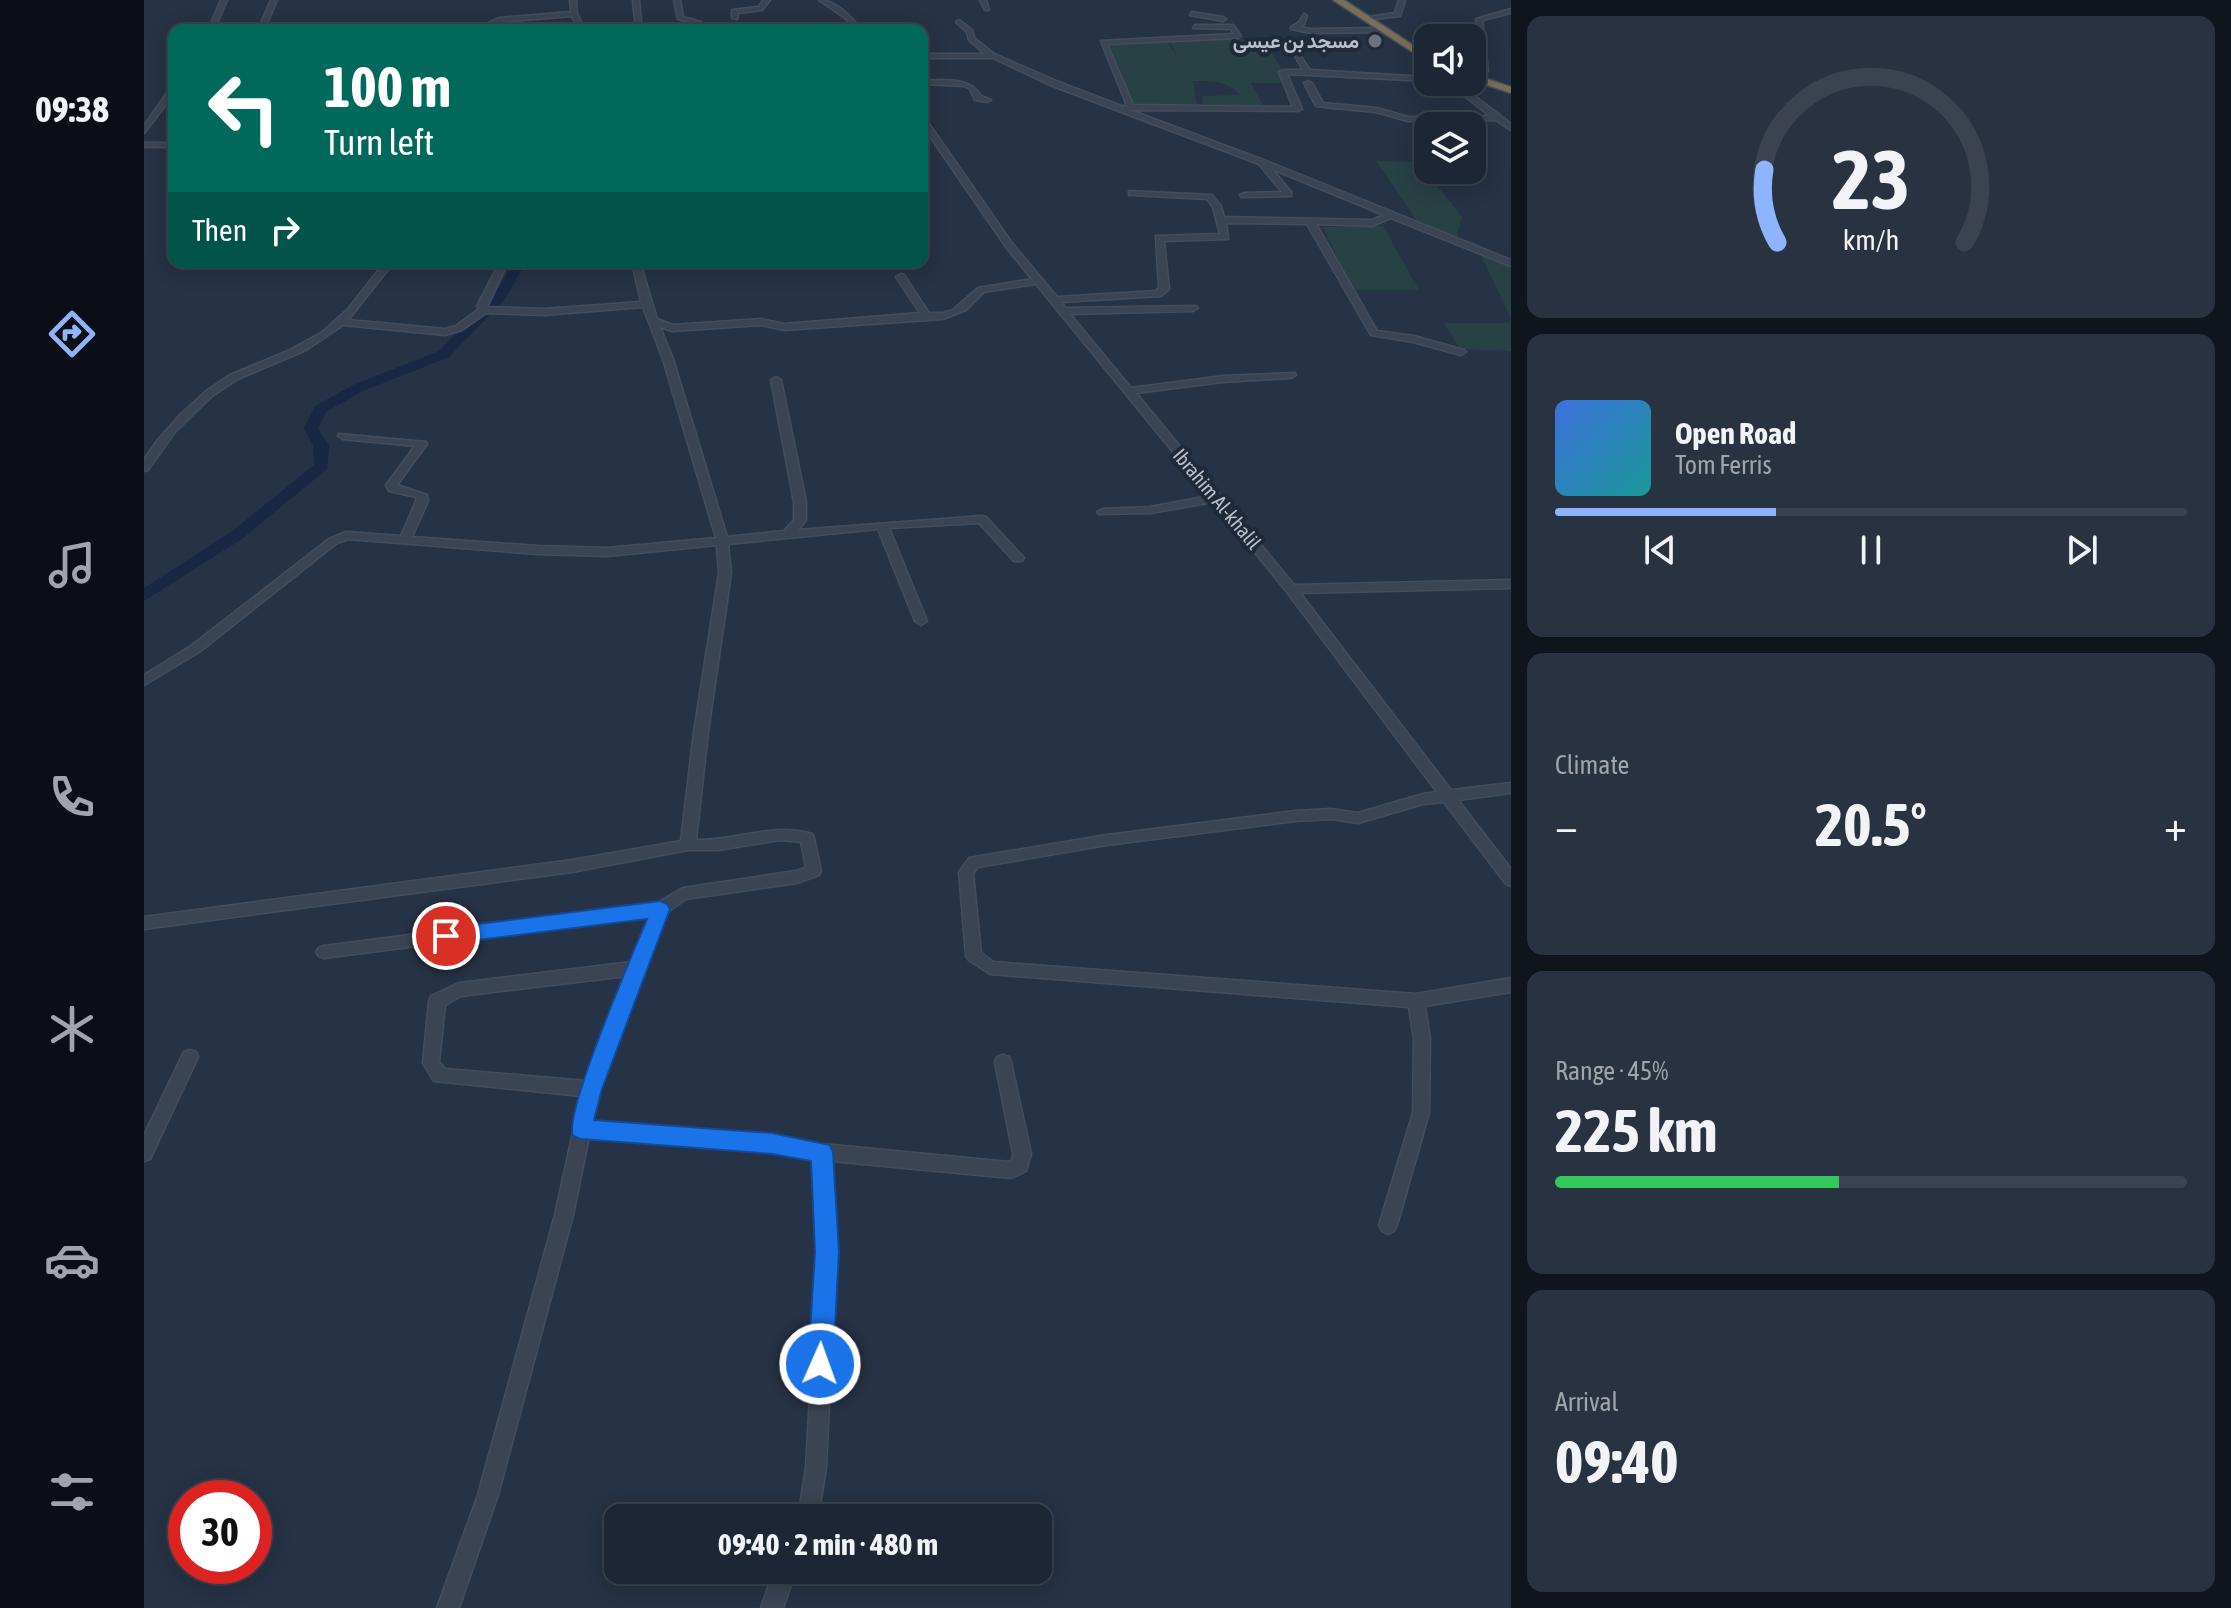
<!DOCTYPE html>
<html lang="en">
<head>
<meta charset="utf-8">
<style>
	body { margin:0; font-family:"Asap Condensed",Vazirmatn,sans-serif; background:#293240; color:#f1f3f6; height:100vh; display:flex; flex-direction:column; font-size:30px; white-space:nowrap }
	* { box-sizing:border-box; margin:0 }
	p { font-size:26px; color:#a0a5ac }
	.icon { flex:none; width:44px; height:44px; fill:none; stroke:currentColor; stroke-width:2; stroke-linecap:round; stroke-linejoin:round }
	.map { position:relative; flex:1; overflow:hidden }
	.sheet { display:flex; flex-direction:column; gap:16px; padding:16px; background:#0f151d; width:720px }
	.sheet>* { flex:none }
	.banner { position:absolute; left:24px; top:24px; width:760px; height:244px; border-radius:16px; box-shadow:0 4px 20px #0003,0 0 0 2px #3a434f; background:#00695c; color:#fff; overflow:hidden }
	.buttons { position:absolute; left:1270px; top:24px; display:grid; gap:16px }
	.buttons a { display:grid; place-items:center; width:72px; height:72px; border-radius:16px; background:#1c2634; box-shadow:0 4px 20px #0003,0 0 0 2px #3a434f; font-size:40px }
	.speed { position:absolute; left:24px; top:1480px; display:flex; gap:16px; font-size:40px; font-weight:700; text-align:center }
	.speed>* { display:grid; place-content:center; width:104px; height:104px; border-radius:50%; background:#1c2634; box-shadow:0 4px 20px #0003,0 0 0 2px #3a434f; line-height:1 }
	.speed .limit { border:12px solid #d22; background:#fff; color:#111 }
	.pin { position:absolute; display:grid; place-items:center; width:68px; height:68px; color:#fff; margin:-34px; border:4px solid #fff; border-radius:50%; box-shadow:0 2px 8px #0007 }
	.me { position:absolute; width:88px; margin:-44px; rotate:2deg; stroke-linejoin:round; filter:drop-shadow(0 0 6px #0008) }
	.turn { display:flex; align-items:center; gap:28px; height:168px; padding:0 24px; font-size:36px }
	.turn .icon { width:104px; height:104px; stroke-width:2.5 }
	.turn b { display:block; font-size:56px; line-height:68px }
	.then { display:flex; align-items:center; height:76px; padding:0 24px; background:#0003; gap:16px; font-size:30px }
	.big { font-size:60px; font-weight:700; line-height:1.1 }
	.sheet .tile { flex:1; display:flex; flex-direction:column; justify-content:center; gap:12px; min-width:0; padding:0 28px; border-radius:16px; background:#293240 }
	.sheet .dial { align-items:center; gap:0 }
	.dial svg { height:208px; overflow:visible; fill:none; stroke:#3a434f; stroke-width:7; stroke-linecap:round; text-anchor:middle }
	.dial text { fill:#f1f3f6; stroke:none }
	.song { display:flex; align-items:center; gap:24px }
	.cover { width:96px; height:96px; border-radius:12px; background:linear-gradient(135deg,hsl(220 70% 55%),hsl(180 70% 35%)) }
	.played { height:8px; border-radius:4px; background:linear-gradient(90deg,#8eb4fd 35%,#3a434f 35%) }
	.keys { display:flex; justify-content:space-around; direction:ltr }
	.heat { display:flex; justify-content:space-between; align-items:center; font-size:44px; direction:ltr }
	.charge { height:12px; border-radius:6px; background:linear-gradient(90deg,#34c759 45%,#3a434f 0) }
	.trip { position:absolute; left:460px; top:1504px; width:448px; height:80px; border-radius:16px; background:#1c2634; box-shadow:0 4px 20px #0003,0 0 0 2px #3a434f; font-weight:700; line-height:80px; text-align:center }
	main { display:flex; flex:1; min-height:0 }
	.menu { display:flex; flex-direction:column; width:144px; justify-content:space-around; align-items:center; background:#0b0f15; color:#a0a5ac }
	.menu .icon { width:56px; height:56px }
	.menu .on { color:#8eb4fd }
	.menu b { font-size:36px; color:#f1f3f6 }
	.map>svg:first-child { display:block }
	.green { fill:#284145 }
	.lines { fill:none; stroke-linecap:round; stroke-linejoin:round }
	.river { fill:#182844; fill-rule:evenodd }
	.minor-casing { stroke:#444d5d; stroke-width:3 }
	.highway-casing { stroke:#454f5e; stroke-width:3 }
	.minor { fill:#3b4454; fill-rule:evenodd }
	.highway { fill:#7a6e57; fill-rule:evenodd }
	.route { fill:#1a73e8; stroke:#114b97; stroke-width:2 }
	.worship-dot { fill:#6b7280; stroke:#1f2939; stroke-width:3 }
	.labels { text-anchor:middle; stroke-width:8; stroke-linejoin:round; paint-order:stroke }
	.far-poi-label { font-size:20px; font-weight:bold; fill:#b8bfcd; stroke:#1f2939; text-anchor:end }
	.far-street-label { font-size:20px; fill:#b8bfcd; stroke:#1f2939 }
</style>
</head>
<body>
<main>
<nav class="menu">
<b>09:38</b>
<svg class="icon on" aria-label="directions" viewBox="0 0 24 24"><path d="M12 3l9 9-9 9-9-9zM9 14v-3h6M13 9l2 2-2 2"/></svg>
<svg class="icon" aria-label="music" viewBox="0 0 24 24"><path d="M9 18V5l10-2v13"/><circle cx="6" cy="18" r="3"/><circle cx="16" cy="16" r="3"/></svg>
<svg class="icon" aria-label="phone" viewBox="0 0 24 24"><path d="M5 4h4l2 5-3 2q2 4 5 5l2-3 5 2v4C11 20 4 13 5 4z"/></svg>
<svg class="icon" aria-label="climate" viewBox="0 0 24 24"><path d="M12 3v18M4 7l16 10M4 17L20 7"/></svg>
<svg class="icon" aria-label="car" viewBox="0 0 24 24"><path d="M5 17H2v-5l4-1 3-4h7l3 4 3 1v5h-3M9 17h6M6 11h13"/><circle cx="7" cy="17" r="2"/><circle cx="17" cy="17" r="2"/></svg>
<svg class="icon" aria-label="filters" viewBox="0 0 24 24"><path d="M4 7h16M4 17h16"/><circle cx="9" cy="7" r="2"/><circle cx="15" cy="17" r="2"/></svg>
</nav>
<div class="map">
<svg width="1367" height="1608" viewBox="0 0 1367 1608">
	<rect width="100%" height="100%" fill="#263245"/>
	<g class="green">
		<path d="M 1021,39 L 1032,54 L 1025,40 L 1119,39 L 1139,71 L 1139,83 L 1107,83 L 1120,107 L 1059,105 L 1058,96 L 1096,95 C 1083,81 1070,81 1049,81 L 1053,106 L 989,105 L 964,41 Z"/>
		<path d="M 1232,161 L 1274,162 L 1318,217 L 1313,236 L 1270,222 L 1272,219 Z"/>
		<path d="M 1239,226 L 1275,290 L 1208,290 L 1179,227 Z"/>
		<path d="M 1336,253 L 1367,265 L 1367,351 L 1316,349 L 1300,323 L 1364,323 L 1367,319 Z"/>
	</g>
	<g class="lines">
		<path class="river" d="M 365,262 L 377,262 L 377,271 L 360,300 L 305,357 L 219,391 L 182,412 L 174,428 L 185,446 L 183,469 L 98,539 L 0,601 L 0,588 L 87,532 L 170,465 L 169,446 L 160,428 L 171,406 L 209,385 L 295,351 L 350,295 L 365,271 Z"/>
		<g class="minor-casing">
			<g id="minor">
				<path d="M 77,0 L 83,0 L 70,30 L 64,30 Z"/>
				<path d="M 127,0 L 133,0 L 120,30 L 114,30 Z"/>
				<path d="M 426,0 L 432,0 L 433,14 L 441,30 L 435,30 L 428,16 L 356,22 L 348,26 L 348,30 L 342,30 L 342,24 L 355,18 L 427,12 Z"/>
				<path d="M 489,0 L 495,0 L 498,30 L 492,30 Z"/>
				<path d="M 530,0 L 536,0 L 539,17 L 557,22 L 558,30 L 552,30 L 552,24 L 534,19 Z"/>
				<path d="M 620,0 L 626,0 L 618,10 L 594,13 L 593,19 L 588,18 L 588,10 L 614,7 Z"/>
				<path d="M 675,0 C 692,0 708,18 718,30 L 711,30 L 701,18 Z"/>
				<path d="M 836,0 L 842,0 L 845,10 L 841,10 Z"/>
				<path d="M 1255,0 L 1261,0 L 1256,16 L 1220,20 L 1217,18 L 1251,13 Z"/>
				<path d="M 1367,9 L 1367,13 L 1338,20 L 1344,71 L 1328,77 L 1328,73 L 1336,70 L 1332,19 Z"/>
				<path d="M 1048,12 L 1079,17 L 1082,19 L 1079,21 L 1046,15 Z"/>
				<path d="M 1160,14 L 1163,16 L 1160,24 L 1156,27 L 1167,29 L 1237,28 L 1240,30 L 1237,32 L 1167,33 L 1147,29 L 1147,27 L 1155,22 Z"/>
				<path d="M 815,20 L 828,30 L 830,38 L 850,54 L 912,81 L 980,107 L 982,103 L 957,41 L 1090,34 L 1087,29 L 1049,28 L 1051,25 L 1089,25 L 1097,36 L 1094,38 L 963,44 L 989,105 L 1149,107 L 1135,72 L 1139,70 L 1159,70 L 1146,47 L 1149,45 L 1166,70 L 1284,77 L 1284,81 L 1143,74 L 1158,109 L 1154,111 L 986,110 L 1122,161 L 1367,260 L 1367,266 L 1247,218 L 1229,226 L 1172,224 L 1233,331 L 1270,336 L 1320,350 L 1322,352 L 1317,355 L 1269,342 L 1227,335 L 1163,224 L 1082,223 L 1084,239 L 1020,241 L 1025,289 L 1017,296 L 917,302 L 922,308 L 1052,306 L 1054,308 L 1049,311 L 926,314 L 987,388 L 1079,376 L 1151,373 L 1152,375 L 1147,378 L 1079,382 L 992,393 L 1150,585 L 1367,580 L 1367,588 L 1156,593 L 1307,790 L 1367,783 L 1367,793 L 1314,800 L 1367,869 L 1367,886 L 1362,884 L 1300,802 L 1279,804 L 1214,823 L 1187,819 L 1151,821 L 963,845 L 834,867 L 829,873 L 837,953 L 849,962 L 1272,994 L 1367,978 L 1367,992 L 1281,1006 L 1286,1039 L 1285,1113 L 1253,1225 L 1250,1231 L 1244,1234 L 1238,1231 L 1235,1225 L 1269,1113 L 1270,1039 L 1265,1007 L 846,974 L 825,960 L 822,956 L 815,872 L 825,858 L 963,835 L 1151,811 L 1187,809 L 1214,813 L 1279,794 L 1293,792 L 1143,592 L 1070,502 L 1006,513 L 955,514 L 953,512 L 959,509 L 1006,507 L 1065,496 L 892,284 L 840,292 L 822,310 L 799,319 L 640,330 L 617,325 L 528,331 L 516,327 L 529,359 L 583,537 L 640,531 L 650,520 L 650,502 L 627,380 L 632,377 L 637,380 L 662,502 L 662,520 L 654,530 L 838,516 L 842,517 L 880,558 L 878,561 L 870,561 L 835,523 L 745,528 L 783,621 L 777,625 L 771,621 L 734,529 L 584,544 L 587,573 L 564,732 L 552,840 C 592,841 628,822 668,834 L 670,838 L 677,871 L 675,875 L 653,883 L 542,899 L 522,913 L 455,1089 L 448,1122 L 628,1135 L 678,1144 L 865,1162 L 868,1160 L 869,1154 L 851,1062 L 853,1057 L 859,1055 L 865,1057 L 867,1062 L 887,1154 L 882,1171 L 867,1178 L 687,1161 L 692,1252 L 682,1468 L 674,1518 L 654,1518 L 662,1468 L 674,1252 L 670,1158 L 628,1151 L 445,1137 L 429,1215 L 354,1495 L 315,1608 L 293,1608 L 334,1495 L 411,1215 L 437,1096 L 290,1081 L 279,1063 L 285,1001 L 287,996 L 315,983 L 488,962 L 506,916 L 180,958 L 175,956 L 172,952 L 175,948 L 180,946 L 513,903 L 539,888 L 652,871 L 662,868 L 657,842 L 636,840 L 574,850 L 544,850 L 428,872 L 0,929 L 0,917 L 428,860 L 537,841 L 550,732 L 575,573 L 573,545 L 463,556 L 394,554 L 204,539 L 193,543 L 55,652 L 0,685 L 0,675 L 47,646 L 185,539 L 202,532 L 257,536 L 272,501 L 272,497 L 245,491 L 242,485 L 271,446 L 199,439 L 194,436 L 195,434 L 282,442 L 283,444 L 253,485 L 283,495 L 284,501 L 268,537 L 394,546 L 463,548 L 572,538 L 519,359 L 499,307 L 400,315 L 342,313 L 318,330 L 301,335 L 199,325 L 162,350 L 94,379 L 68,396 L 31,432 L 4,470 L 0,471 L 0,460 L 13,441 L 36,415 L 61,392 L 86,375 L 144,351 L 177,333 L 204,309 L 241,262 L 250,262 L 204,320 L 301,329 L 312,326 L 335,309 L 333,306 L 356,262 L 364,262 L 343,307 L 400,309 L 497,302 L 488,262 L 496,262 L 513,319 L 529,325 L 617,319 L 640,324 L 776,313 L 752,277 L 757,274 L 760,275 L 785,313 L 799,313 L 809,310 L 834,288 L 888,279 L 862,247 L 778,125 L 778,118 L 781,118 L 868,243 L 913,297 L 1012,291 L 1015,288 L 1012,236 L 1076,234 L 1069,207 L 1063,199 L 988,195 L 985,195 L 985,191 L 1068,195 L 1077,206 L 1080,217 L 1228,220 L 1240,215 L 1128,169 L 1147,192 L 1147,196 L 1097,197 L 1096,195 L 1100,193 L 1138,192 L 1115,164 L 906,85 L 849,58 L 778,58 L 778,54 L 841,54 L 825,40 L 823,32 L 812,22 ZM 483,976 L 442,1081 L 301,1069 L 295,1062 L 301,1005 L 317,996 Z"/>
				<path d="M 778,80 C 799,81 826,76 837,96 L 847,100 L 843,102 L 831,100 L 826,89 L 820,86 L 778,84 Z"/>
				<path d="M 1164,81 L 1168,83 L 1179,103 L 1233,108 L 1264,117 L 1346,116 L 1303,82 L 1312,82 L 1367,124 L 1367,130 L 1352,120 L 1264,121 L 1232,112 L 1179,107 L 1172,106 L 1160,83 Z"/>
				<path d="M 27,87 L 30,87 L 30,94 L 0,133 L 0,126 Z"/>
				<rect x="0" y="143" width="30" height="4"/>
				<path d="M 46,1050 L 52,1052 L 54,1057 L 6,1159 L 0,1161 L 0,1135 L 40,1052 Z"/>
				<path d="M 630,1570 L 652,1570 L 639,1608 L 617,1608 Z"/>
			</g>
		</g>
		<g class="highway-casing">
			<g id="highway">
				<path d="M 1189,0 L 1200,0 L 1284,55 L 1284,62 Z"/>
				<path d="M 1328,74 L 1367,87 L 1367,93 L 1328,80 Z"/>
			</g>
		</g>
		<use href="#minor" class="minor"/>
		<use href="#highway" class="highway"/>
	</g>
	<path class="route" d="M 516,901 L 523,904 L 526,909 L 458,1089 L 450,1120 L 628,1133 L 686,1145 L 689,1152 L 695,1252 L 689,1364 L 685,1373 L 676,1377 L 667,1373 L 664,1364 L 671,1252 L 667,1161 L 628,1154 L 437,1139 L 429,1136 C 419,1114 490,951 503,919 L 302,944 L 295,942 L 292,936 L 295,931 L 302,928 Z"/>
	<circle class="worship-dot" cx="1231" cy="41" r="8"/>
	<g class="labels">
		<g class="far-poi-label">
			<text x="1215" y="48">مسجد بن عيسى</text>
		</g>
		<g class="far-street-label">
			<text transform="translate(1073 499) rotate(50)" y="7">Ibrahim Al-khalil</text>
		</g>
	</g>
</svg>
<div class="buttons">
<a><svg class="icon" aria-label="sound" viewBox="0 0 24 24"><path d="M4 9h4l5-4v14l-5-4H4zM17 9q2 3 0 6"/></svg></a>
<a><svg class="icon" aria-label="layers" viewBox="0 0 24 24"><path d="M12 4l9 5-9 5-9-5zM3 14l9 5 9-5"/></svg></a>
</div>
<div class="speed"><div class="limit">30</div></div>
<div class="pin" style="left:302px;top:936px;background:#d93025"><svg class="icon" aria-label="arrive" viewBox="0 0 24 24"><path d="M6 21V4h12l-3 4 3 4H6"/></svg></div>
<svg class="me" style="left:676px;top:1364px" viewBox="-20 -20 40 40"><circle r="17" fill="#1a73e8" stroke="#fff" stroke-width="3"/><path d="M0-11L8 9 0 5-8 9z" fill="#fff"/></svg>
<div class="trip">09:40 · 2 min · 480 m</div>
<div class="banner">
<div class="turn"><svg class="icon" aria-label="left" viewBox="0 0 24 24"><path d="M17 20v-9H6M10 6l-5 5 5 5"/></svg><div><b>100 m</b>Turn left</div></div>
<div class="then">Then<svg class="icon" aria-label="right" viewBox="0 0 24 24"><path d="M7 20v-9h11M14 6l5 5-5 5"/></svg></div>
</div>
</div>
<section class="sheet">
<div class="tile dial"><svg viewBox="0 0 100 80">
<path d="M14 69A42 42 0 1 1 86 69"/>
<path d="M14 69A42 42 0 0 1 9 41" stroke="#8eb4fd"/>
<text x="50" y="56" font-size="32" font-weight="700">23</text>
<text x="50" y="72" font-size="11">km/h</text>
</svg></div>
<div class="tile">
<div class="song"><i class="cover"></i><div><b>Open Road</b><p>Tom Ferris</p></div></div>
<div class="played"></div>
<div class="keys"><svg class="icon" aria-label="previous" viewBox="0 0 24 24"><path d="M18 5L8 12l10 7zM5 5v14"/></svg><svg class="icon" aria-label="pause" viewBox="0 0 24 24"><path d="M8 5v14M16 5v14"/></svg><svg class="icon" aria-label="next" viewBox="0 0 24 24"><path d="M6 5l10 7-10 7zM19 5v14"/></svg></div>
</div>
<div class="tile"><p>Climate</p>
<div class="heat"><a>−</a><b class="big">20.5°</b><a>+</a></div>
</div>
<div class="tile"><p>Range · 45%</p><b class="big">225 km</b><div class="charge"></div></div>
<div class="tile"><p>Arrival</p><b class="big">09:40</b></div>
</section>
</main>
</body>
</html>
